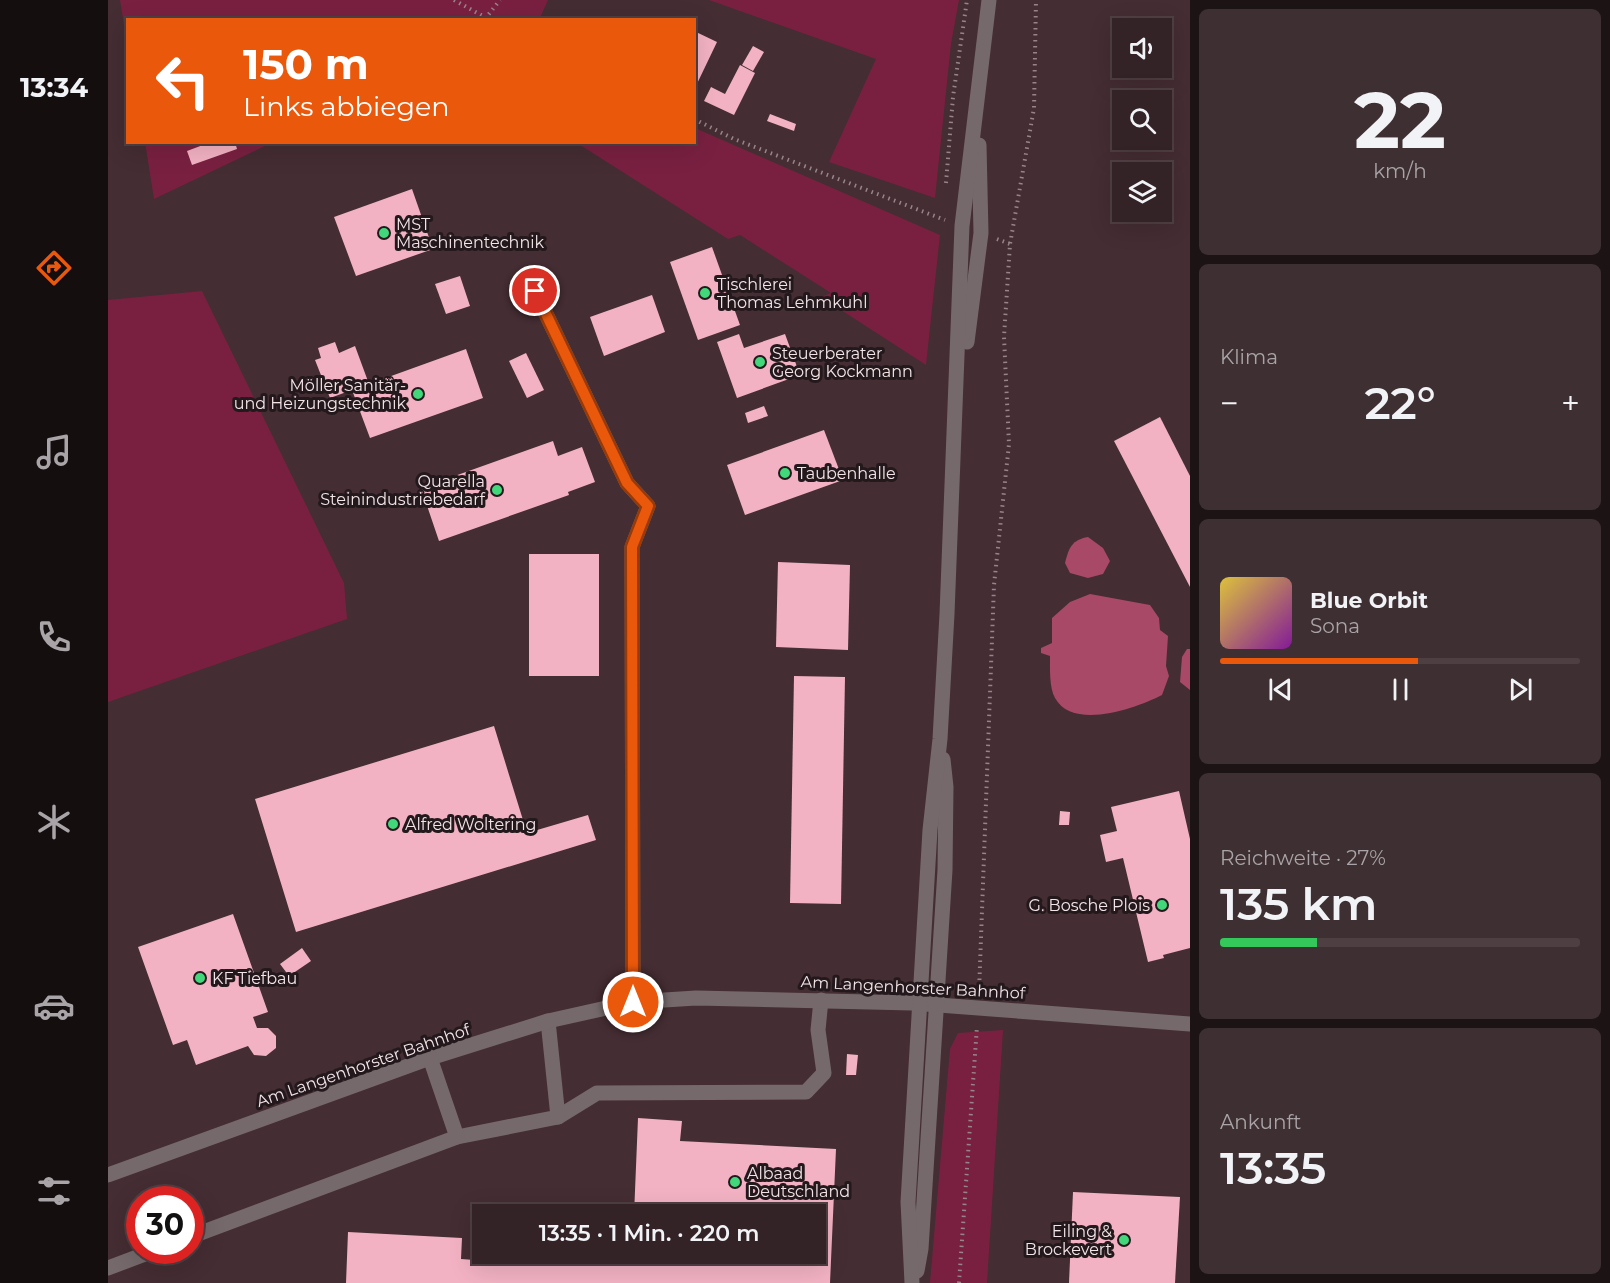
<!DOCTYPE html>
<html lang="de">
<head>
<meta charset="utf-8">
<style>
	body { margin:0; font-family:Montserrat,sans-serif; background:#3e2f32; color:#f1f3f6; height:100vh; display:flex; flex-direction:column; font-size:22px; white-space:nowrap }
	* { box-sizing:border-box; margin:0 }
	p { font-size:20px; color:#a9a4a7 }
	.icon { flex:none; width:33px; height:33px; fill:none; stroke:currentColor; stroke-width:2; stroke-linecap:round; stroke-linejoin:round }
	.map { position:relative; flex:1; overflow:hidden }
	.side { display:flex; flex-direction:column; gap:9px; padding:9px; background:#1c1315; width:420px }
	.side>* { flex:none }
	.banner { position:absolute; left:18px; top:18px; width:570px; height:126px; border-radius:0px; box-shadow:0 6px 24px #0002,0 0 0 2px #4e3f43; background:#ea580c; color:#fff; overflow:hidden }
	.controls { position:absolute; left:1004px; top:18px; display:grid; gap:12px }
	.controls a { display:grid; place-items:center; width:60px; height:60px; border-radius:0px; background:#332226; box-shadow:0 6px 24px #0002,0 0 0 2px #4e3f43; font-size:30px }
	.speed { position:absolute; left:18px; top:1186px; display:flex; gap:12px; font-size:30px; font-weight:700; text-align:center }
	.speed>* { display:grid; place-content:center; width:78px; height:78px; border-radius:50%; background:#332226; box-shadow:0 6px 24px #0002,0 0 0 2px #4e3f43; line-height:1 }
	.speed .limit { border:9px solid #d22; background:#fff; color:#111 }
	.pin { position:absolute; display:grid; place-items:center; width:51px; height:51px; color:#fff; margin:-26px; border:3px solid #fff; border-radius:50%; box-shadow:0 2px 6px #0007 }
	.me { position:absolute; width:66px; margin:-33px; rotate:0deg; stroke-linejoin:round; filter:drop-shadow(0 0 4px #0008) }
	.turn { display:flex; align-items:center; gap:21px; height:126px; padding:0 18px; font-size:27px }
	.turn .icon { width:78px; height:78px; stroke-width:2.5 }
	.turn b { display:block; font-size:42px; line-height:51px }
	.big { font-size:45px; font-weight:600; line-height:1.1 }
	.side .card { flex:1; display:flex; flex-direction:column; justify-content:center; gap:9px; min-width:0; padding:0 21px; border-radius:9px; background:#3e2f32 }
	.side .dial { align-items:center; gap:0 }
	.dial b { font-size:78px; line-height:1 }
	.song { display:flex; align-items:center; gap:18px }
	.cover { width:72px; height:72px; border-radius:9px; background:linear-gradient(135deg,hsl(50 70% 55%),hsl(290 70% 35%)) }
	.played { height:6px; border-radius:3px; background:linear-gradient(90deg,#ea580c 55%,#4e3f43 55%) }
	.keys { display:flex; justify-content:space-around; direction:ltr }
	.heat { display:flex; justify-content:space-between; align-items:center; font-size:33px; direction:ltr }
	.charge { height:9px; border-radius:4px; background:linear-gradient(90deg,#34c759 27%,#4e3f43 0) }
	.trip { position:absolute; left:364px; top:1204px; width:354px; height:60px; border-radius:0px; background:#332226; box-shadow:0 6px 24px #0002,0 0 0 2px #4e3f43; font-weight:600; line-height:60px; text-align:center }
	main { display:flex; flex:1; min-height:0 }
	.tab-bar { display:flex; flex-direction:column; width:108px; justify-content:space-around; align-items:center; background:#140e0f; color:#a9a4a7 }
	.tab-bar .icon { width:42px; height:42px }
	.tab-bar .current { color:#ea580c }
	.tab-bar b { font-size:27px; color:#f1f3f6 }
	.map>svg:first-child { display:block }
	.green { fill:#792041 }
	.water { fill:#a74967 }
	.building { fill:#f2b2c3 }
	.lines { fill:none; stroke-linecap:round; stroke-linejoin:round }
	.path { stroke:#98858a; stroke-width:4; stroke-dasharray:1.5 4.5; stroke-linecap:butt }
	.minor { stroke:#75696b; stroke-width:15 }
	.route-casing { stroke:#983908; stroke-width:15 }
	.route { stroke:#ea580c; stroke-width:10 }
	.poi-dot { fill:#42d77b; stroke:#23191c; stroke-width:2 }
	.labels { text-anchor:middle; stroke-width:6; stroke-linejoin:round; paint-order:stroke }
	.poi-label { font-size:16px; fill:#f3e4e7; stroke:#23191c; text-anchor:start }
	.street-label { font-size:16px; fill:#f3e4e7; stroke:#23191c }
</style>
</head>
<body>
<main>
<nav class="tab-bar">
<b>13:34</b>
<svg class="icon current" aria-label="directions" viewBox="0 0 24 24"><path d="M12 3l9 9-9 9-9-9zM9 14v-3h6M13 9l2 2-2 2"/></svg>
<svg class="icon" aria-label="music" viewBox="0 0 24 24"><path d="M9 18V5l10-2v13"/><circle cx="6" cy="18" r="3"/><circle cx="16" cy="16" r="3"/></svg>
<svg class="icon" aria-label="phone" viewBox="0 0 24 24"><path d="M5 4h4l2 5-3 2q2 4 5 5l2-3 5 2v4C11 20 4 13 5 4z"/></svg>
<svg class="icon" aria-label="climate" viewBox="0 0 24 24"><path d="M12 3v18M4 7l16 10M4 17L20 7"/></svg>
<svg class="icon" aria-label="car" viewBox="0 0 24 24"><path d="M5 17H2v-5l4-1 3-4h7l3 4 3 1v5h-3M9 17h6M6 11h13"/><circle cx="7" cy="17" r="2"/><circle cx="17" cy="17" r="2"/></svg>
<svg class="icon" aria-label="filters" viewBox="0 0 24 24"><path d="M4 7h16M4 17h16"/><circle cx="9" cy="7" r="2"/><circle cx="15" cy="17" r="2"/></svg>
</nav>
<div class="map">
<svg width="1082" height="1283" viewBox="0 0 1082 1283">
	<rect width="100%" height="100%" fill="#442d33"/>
	<g class="green">
		<path d="M 12,0 L 440,0 L 431,20 L 20,20 L 19,44 Z"/>
		<path d="M 601,0 L 851,0 L 843,44 L 827,198 L 721,162 L 768,59 Z"/>
		<path d="M 587,128 L 832,235 L 818,365 L 713,297 L 723,293 L 632,235 L 620,239 L 469,143 L 586,142 Z"/>
		<path d="M 37,142 L 163,143 L 46,199 Z"/>
		<path d="M 94,291 L 236,583 L 239,619 L 0,702 L 0,300 Z"/>
		<path d="M 895,1030 L 879,1283 L 822,1283 L 842,1049 L 850,1033 Z"/>
	</g>
	<g class="water">
		<path d="M 980,537 L 995,548 L 1002,561 L 995,574 L 980,578 L 962,573 L 957,563 C 961,547 964,540 980,537 Z"/>
		<path d="M 982,594 L 1042,605 L 1051,618 L 1052,630 L 1060,636 L 1058,666 L 1061,676 L 1054,695 C 1029,708 965,731 947,698 C 941,688 942,667 942,656 L 933,653 L 933,648 L 944,643 L 944,618 L 962,602 Z"/>
		<path d="M 1079,649 L 1082,649 L 1082,690 L 1072,682 L 1074,657 Z"/>
	</g>
	<g class="building">
		<path d="M 586,31 L 609,42 L 586,90 Z"/>
		<path d="M 645,46 L 656,52 L 645,71 L 634,65 Z"/>
		<path d="M 632,65 L 647,73 L 626,115 L 596,101 L 603,87 L 617,94 Z"/>
		<path d="M 662,114 L 688,124 L 686,131 L 659,121 Z"/>
		<path d="M 103,142 L 127,142 L 129,149 L 84,165 L 79,151 Z"/>
		<path d="M 304,189 L 325,249 L 248,276 L 226,217 Z"/>
		<path d="M 604,247 L 632,325 L 590,340 L 562,262 Z"/>
		<path d="M 352,276 L 362,306 L 338,314 L 327,284 Z"/>
		<path d="M 544,295 L 557,332 L 496,356 L 482,317 Z"/>
		<path d="M 631,334 L 636,348 L 677,334 L 692,375 L 629,398 L 609,342 Z"/>
		<path d="M 227,342 L 231,353 L 247,346 L 261,384 L 358,349 L 375,398 L 262,438 L 244,390 L 222,398 L 207,360 L 213,358 L 210,348 Z"/>
		<path d="M 418,353 L 436,390 L 419,398 L 401,361 Z"/>
		<path d="M 656,406 L 660,416 L 640,423 L 637,413 Z"/>
		<path d="M 1052,417 L 1082,476 L 1082,587 L 1006,441 Z"/>
		<path d="M 716,430 L 735,480 L 637,515 L 619,465 Z"/>
		<path d="M 445,441 L 450,456 L 474,447 L 487,482 L 460,492 L 461,495 L 331,541 L 313,488 Z"/>
		<rect x="421" y="554" width="70" height="122"/>
		<path d="M 670,562 L 742,565 L 740,650 L 668,647 Z"/>
		<path d="M 686,676 L 737,677 L 733,904 L 682,903 Z"/>
		<path d="M 386,726 L 419,833 L 480,815 L 488,840 L 188,932 L 147,799 Z"/>
		<path d="M 1071,791 L 1082,839 L 1082,948 L 1055,955 L 1056,958 L 1040,962 L 1015,858 L 998,862 L 992,835 L 1009,831 L 1003,807 Z"/>
		<path d="M 952,811 L 962,812 L 961,825 L 951,825 Z"/>
		<path d="M 125,914 L 160,1012 L 145,1017 L 149,1028 L 160,1028 L 168,1036 L 168,1048 L 158,1056 L 146,1055 L 140,1046 L 88,1065 L 79,1040 L 65,1045 L 30,947 Z"/>
		<path d="M 194,948 L 203,961 L 181,976 L 172,964 Z"/>
		<path d="M 739,1054 L 750,1055 L 748,1075 L 738,1075 Z"/>
		<path d="M 530,1118 L 574,1121 L 572,1141 L 728,1149 L 722,1283 L 238,1283 L 240,1232 L 354,1238 L 353,1259 L 380,1261 L 380,1254 L 708,1254 L 708,1215 L 526,1215 Z"/>
		<path d="M 965,1192 L 1072,1197 L 1067,1283 L 961,1283 Z"/>
	</g>
	<g class="lines">
		<g class="path">
			<path d="M 346,0 L 382,20"/>
			<path d="M 377,19 L 392,0"/>
			<path d="M 586,119 L 626,139 L 837,220"/>
			<path d="M 838,183 L 845,97 L 859,0"/>
			<path d="M 889,239 L 902,244"/>
			<path d="M 871,992 L 886,585 L 901,444 L 896,337 L 902,244 L 926,108 L 928,0"/>
			<path d="M 851,1283 L 869,1026"/>
		</g>
		<g class="minor">
			<path d="M 427,291 L 519,483 L 540,506 L 524,547 L 525,1002"/>
			<path d="M 859,342 L 873,233 L 871,145"/>
			<path d="M 450,1117 L 489,1093 L 698,1092 L 716,1073 L 710,1030 L 713,1000"/>
			<path d="M 349,1137 L 450,1117 L 440,1021"/>
			<path d="M 0,1175 L 322,1058 L 440,1021 L 525,1002 L 588,998 L 804,1003 L 1082,1024"/>
			<path d="M 82,1237 L 349,1137 L 322,1058"/>
			<path d="M 0,1268 L 45,1251"/>
			<path d="M 809,1271 L 813,1249 L 837,870 L 838,787 L 835,759"/>
			<path d="M 804,1283 L 800,1202 L 822,830 L 832,739 L 839,614 L 854,226 L 881,0"/>
		</g>
	</g>
	<g class="lines">
		<g class="route-casing">
			<path id="route" d="M 427,291 L 519,483 L 540,506 L 524,547 L 525,1002"/>
		</g>
		<use href="#route" class="route"/>
	</g>
	<g class="poi-dot">
		<circle cx="276" cy="233" r="6"/>
		<circle cx="597" cy="293" r="6"/>
		<circle cx="652" cy="362" r="6"/>
		<circle cx="310" cy="394" r="6"/>
		<circle cx="677" cy="473" r="6"/>
		<circle cx="389" cy="490" r="6"/>
		<circle cx="285" cy="824" r="6"/>
		<circle cx="1054" cy="905" r="6"/>
		<circle cx="92" cy="978" r="6"/>
		<circle cx="627" cy="1182" r="6"/>
		<circle cx="1016" cy="1240" r="6"/>
	</g>
	<g class="labels">
		<g class="poi-label">
			<text x="288" y="230">MST<tspan x="288" dy="18">Maschinentechnik</tspan></text>
			<text x="609" y="290">Tischlerei<tspan x="609" dy="18">Thomas Lehmkuhl</tspan></text>
			<text x="664" y="359">Steuerberater<tspan x="664" dy="18">Georg Kockmann</tspan></text>
			<text x="298" y="391" text-anchor="end">Möller Sanitär-<tspan x="298" dy="18">und Heizungstechnik</tspan></text>
			<text x="689" y="479">Taubenhalle</text>
			<text x="377" y="487" text-anchor="end">Quarella<tspan x="377" dy="18">Steinindustriebedarf</tspan></text>
			<text x="297" y="830">Alfred Woltering</text>
			<text x="1042" y="911" text-anchor="end">G. Bosche Plois</text>
			<text x="104" y="984">KF Tiefbau</text>
			<text x="639" y="1179">Albaad<tspan x="639" dy="18">Deutschland</tspan></text>
			<text x="1004" y="1237" text-anchor="end">Eiling &amp;<tspan x="1004" dy="18">Brockevert</tspan></text>
		</g>
		<g class="street-label">
			<text transform="translate(805 987) rotate(3)" y="6">Am Langenhorster Bahnhof</text>
			<text transform="translate(255 1065) rotate(-19)" y="6">Am Langenhorster Bahnhof</text>
		</g>
	</g>
</svg>
<div class="controls">
<a><svg class="icon" aria-label="sound" viewBox="0 0 24 24"><path d="M4 9h4l5-4v14l-5-4H4zM17 9q2 3 0 6"/></svg></a>
<a><svg class="icon" aria-label="search" viewBox="0 0 24 24"><circle cx="10" cy="10" r="6"/><path d="M15 15l6 6"/></svg></a>
<a><svg class="icon" aria-label="layers" viewBox="0 0 24 24"><path d="M12 4l9 5-9 5-9-5zM3 14l9 5 9-5"/></svg></a>
</div>
<div class="speed"><div class="limit">30</div></div>
<div class="pin" style="left:427px;top:291px;background:#d93025"><svg class="icon" aria-label="arrive" viewBox="0 0 24 24"><path d="M6 21V4h12l-3 4 3 4H6"/></svg></div>
<svg class="me" style="left:525px;top:1002px" viewBox="-20 -20 40 40"><circle r="17" fill="#ea580c" stroke="#fff" stroke-width="3"/><path d="M0-11L8 9 0 5-8 9z" fill="#fff"/></svg>
<div class="trip">13:35 · 1 Min. · 220 m</div>
<div class="banner">
<div class="turn"><svg class="icon" aria-label="left" viewBox="0 0 24 24"><path d="M17 20v-9H6M10 6l-5 5 5 5"/></svg><div><b>150 m</b>Links abbiegen</div></div>
</div>
</div>
<section class="side">
<div class="card dial"><b>22</b><p>km/h</p></div>
<div class="card"><p>Klima</p>
<div class="heat"><a>−</a><b class="big">22°</b><a>+</a></div>
</div>
<div class="card">
<div class="song"><i class="cover"></i><div><b>Blue Orbit</b><p>Sona</p></div></div>
<div class="played"></div>
<div class="keys"><svg class="icon" aria-label="previous" viewBox="0 0 24 24"><path d="M18 5L8 12l10 7zM5 5v14"/></svg><svg class="icon" aria-label="pause" viewBox="0 0 24 24"><path d="M8 5v14M16 5v14"/></svg><svg class="icon" aria-label="next" viewBox="0 0 24 24"><path d="M6 5l10 7-10 7zM19 5v14"/></svg></div>
</div>
<div class="card"><p>Reichweite · 27%</p><b class="big">135 km</b><div class="charge"></div></div>
<div class="card"><p>Ankunft</p><b class="big">13:35</b></div>
</section>
</main>
</body>
</html>
